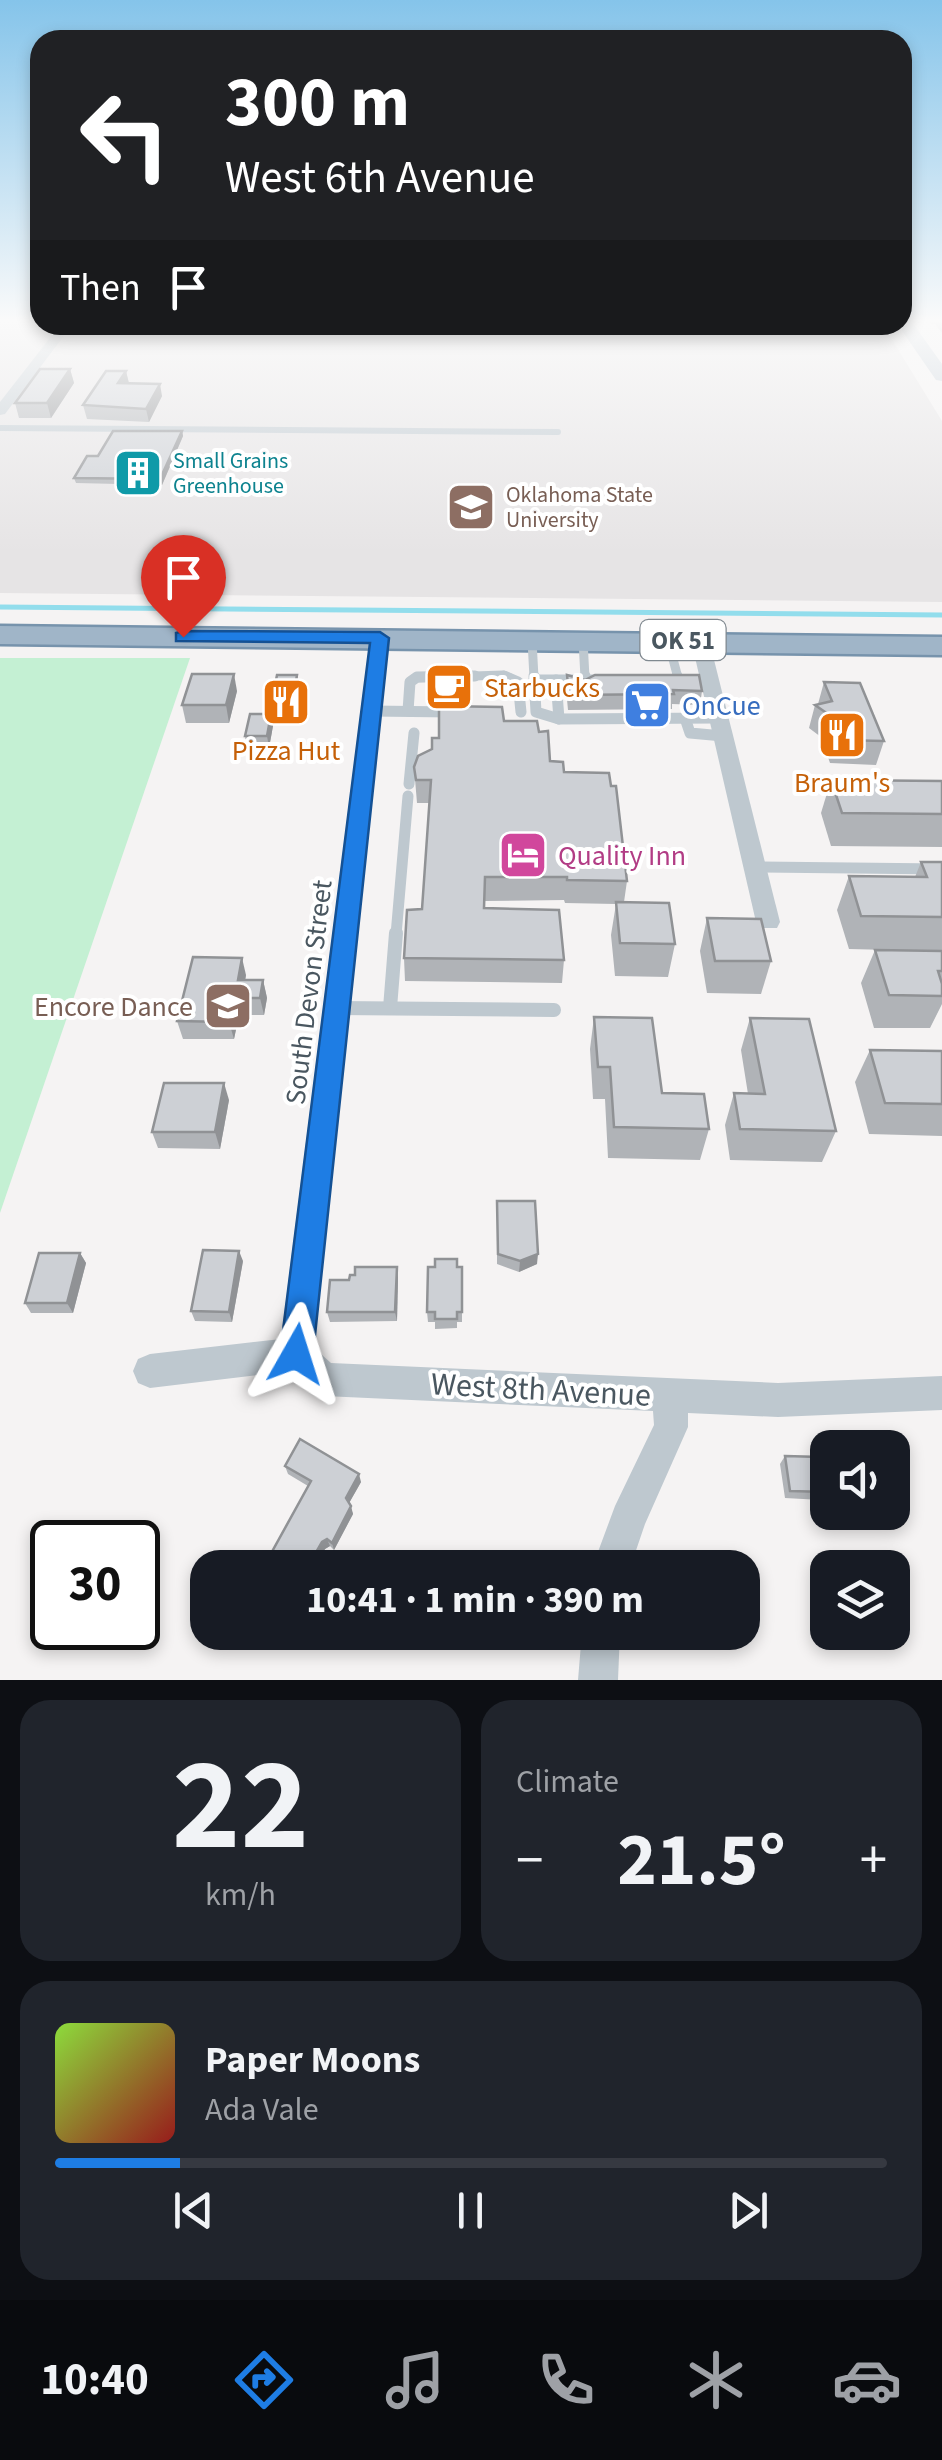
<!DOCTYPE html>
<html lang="en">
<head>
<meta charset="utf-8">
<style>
	body { margin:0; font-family:"Source Sans 3",sans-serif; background:#20242c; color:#f1f3f6; height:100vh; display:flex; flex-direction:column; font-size:38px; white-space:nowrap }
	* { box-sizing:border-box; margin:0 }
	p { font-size:32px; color:#9ea1a6 }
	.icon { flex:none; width:55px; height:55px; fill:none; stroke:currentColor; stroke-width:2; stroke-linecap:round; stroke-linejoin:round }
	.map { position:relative; height:1680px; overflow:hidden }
	.drawer { display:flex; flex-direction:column; gap:20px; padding:20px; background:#0d0f14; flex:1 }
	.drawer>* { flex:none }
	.hud { position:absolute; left:30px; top:30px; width:882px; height:305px; border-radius:30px; box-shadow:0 5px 15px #0003; background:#202124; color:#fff; overflow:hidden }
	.tools { position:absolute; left:810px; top:1430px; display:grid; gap:20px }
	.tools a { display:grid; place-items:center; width:100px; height:100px; border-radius:20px; background:#171b24; box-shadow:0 5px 15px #0003; font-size:50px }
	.speed { position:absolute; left:30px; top:1520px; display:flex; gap:20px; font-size:50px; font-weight:700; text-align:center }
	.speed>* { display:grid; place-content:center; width:130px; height:130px; border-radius:50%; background:#171b24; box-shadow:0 5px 15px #0003; line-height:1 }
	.speed .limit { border:5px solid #111; border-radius:15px; background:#fff; color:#111 }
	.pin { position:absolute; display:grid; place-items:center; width:85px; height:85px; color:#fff; margin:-102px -42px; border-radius:50% 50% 50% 0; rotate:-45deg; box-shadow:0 0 10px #0007 }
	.pin .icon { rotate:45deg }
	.me { position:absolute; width:110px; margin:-55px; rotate:6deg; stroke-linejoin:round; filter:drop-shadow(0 0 8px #0008) }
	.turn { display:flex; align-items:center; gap:35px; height:210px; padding:0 30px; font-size:45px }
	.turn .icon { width:130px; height:130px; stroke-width:2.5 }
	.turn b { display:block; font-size:70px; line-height:85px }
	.then { display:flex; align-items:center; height:95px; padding:0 30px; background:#0003; gap:20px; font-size:38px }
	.big { font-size:75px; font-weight:700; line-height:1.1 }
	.drawer .tile { flex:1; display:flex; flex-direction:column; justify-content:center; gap:15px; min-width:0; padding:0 35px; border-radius:30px; background:#20242c }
	.drawer .dial { align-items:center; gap:0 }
	.dial b { font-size:130px; line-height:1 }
	.song { display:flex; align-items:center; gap:30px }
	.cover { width:120px; height:120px; border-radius:15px; background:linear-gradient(135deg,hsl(90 70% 55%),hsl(0 70% 35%)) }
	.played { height:10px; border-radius:5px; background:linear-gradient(90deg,#1e7de4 15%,#363941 15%) }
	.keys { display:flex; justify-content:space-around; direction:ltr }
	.heat { display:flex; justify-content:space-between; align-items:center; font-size:55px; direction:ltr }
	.drawer .tiles { flex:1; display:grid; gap:20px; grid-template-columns:1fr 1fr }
	.tile:last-child { grid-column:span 2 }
	.trip { position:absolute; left:190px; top:1550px; width:570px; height:100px; border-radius:30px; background:#171b24; box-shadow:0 5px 15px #0003; font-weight:700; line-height:100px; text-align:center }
	.tab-bar { display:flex; height:160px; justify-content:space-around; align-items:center; background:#090b0e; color:#9ea1a6 }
	.tab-bar .icon { width:70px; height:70px }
	.tab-bar .on { color:#1e7de4 }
	.tab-bar b { font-size:45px; color:#f1f3f6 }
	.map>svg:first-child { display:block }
	.education { fill:#e6e4e5 }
	.green { fill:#c4f0d3 }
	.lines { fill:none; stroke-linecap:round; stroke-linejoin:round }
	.stream { stroke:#92ddec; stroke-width:5 }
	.trunk-casing { stroke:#7793ac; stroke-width:5 }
	.service-far3 { stroke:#bec8cf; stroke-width:6 }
	.service-far2 { stroke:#bec8cf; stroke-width:9 }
	.service-far1 { stroke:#bec8cf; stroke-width:11 }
	.service { stroke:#bec8cf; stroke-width:14 }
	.minor { fill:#bec8cf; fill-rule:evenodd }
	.secondary { fill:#c1ccd6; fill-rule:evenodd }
	.trunk { fill:#a0b5c8; fill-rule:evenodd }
	.wall { fill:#b0b3b7 }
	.shaded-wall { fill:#909295 }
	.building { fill:#cdd0d5; stroke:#909295; stroke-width:2.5 }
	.route { fill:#1e7de4; stroke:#145194; stroke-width:2.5 }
	.labels { text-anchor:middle; stroke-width:8; stroke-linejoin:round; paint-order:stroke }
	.far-culture-label { font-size:22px; fill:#0d838f; stroke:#fff; text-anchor:start }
	.far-education-label { font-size:22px; fill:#785e54; stroke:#fff; text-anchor:start }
	.shield { fill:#fff; stroke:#808990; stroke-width:2.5 }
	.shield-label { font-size:25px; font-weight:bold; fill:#4a5760 }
	.food-label { font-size:28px; fill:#c56008; stroke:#fff }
	.shop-label { font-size:28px; fill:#366cbe; stroke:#fff; text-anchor:start }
	.hotel-label { font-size:28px; fill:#b23c85; stroke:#fff; text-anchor:start }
	.street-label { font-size:28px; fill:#4a5760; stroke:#fff }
	.education-label { font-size:28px; fill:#785e54; stroke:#fff; text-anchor:end }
	.near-street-label { font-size:32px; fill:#4a5760; stroke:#fff }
</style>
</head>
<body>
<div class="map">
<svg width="942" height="1680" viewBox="0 0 942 1680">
	<rect width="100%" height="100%" fill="#f5f3f3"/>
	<path class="education" d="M 0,318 L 40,318 L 40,325 L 883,325 L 942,421 L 942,602 L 0,593 Z"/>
	<path class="green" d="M 0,658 L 190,658 L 0,1213 Z"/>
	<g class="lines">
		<path class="stream" d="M 0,607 L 942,615"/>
		<g class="trunk-casing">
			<path id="trunk" d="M 0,626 L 942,637 L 942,655 L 0,644 Z"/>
		</g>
		<path class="service-far3" d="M 0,428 L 558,432"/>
		<g class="service-far2">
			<path d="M 532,640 L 534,678"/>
			<path d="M 583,640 L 585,678"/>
			<path d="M 668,640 L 678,678"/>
			<path d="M 415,678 L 503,675 L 510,678"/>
		</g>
		<g class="service-far1">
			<path d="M 504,676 L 518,682 L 521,712"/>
			<path d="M 534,676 L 536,712 L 559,719 L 718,718"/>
			<path d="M 585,676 L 585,680 L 596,680"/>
			<path d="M 534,680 L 580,680"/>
			<path d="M 556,680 L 559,719"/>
			<path d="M 670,680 L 678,680 L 677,676"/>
			<path d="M 371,711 L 452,712"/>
			<path d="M 408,711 L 410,682 L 417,677 L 475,676"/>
			<path d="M 685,718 L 690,733 L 723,736"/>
			<path d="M 409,784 L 414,733"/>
			<path d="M 754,867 L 942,869"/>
			<path d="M 396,935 L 408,796"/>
		</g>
		<g class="service">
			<path d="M 337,1008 L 554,1010"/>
			<path d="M 390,1008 L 396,933"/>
		</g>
		<g class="minor">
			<path d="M 60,325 L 72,325 L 5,414 L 0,415 L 0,402 Z"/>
			<path d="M 379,632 L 388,638 L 313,1347 L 331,1363 L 778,1383 L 942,1376 L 942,1410 L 778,1417 L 688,1413 L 688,1427 L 645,1524 L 630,1568 L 592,1568 L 615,1506 L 654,1425 L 653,1411 L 324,1396 L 312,1391 L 290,1371 L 150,1388 L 138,1383 L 133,1371 L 138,1359 L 150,1354 L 281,1339 L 370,638 Z"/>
			<path d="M 700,634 L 709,640 L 780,922 L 777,928 L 759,928 L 756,922 L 691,640 Z"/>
			<path d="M 582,1632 L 620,1632 L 618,1680 L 578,1680 Z"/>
		</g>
		<path class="secondary" d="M 902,318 L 909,318 L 942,364 L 942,381 L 936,380 L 898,325 L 902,325 Z"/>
		<use href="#trunk" class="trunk"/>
	</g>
	<g class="wall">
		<path d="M 926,318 L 942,318 L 942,333 L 935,324 L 931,324 Z"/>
		<path d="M 70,369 L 74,383 L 51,418 L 19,418 L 15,403 Z"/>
		<path d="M 126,371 L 129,383 L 162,396 L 149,422 L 87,419 L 83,405 Z"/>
		<path d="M 182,431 L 183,436 L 162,485 L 76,483 L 74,478 L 98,456 Z"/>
		<path d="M 567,675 L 585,680 L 702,691 L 700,705 L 672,704 L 672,709 L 568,710 L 566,689 Z"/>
		<path d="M 824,682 L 884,741 L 876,765 L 830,763 L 821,737 L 809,728 L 815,705 L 818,704 Z"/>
		<path d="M 299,686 L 294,717 L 273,717 L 271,705 Z"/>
		<path d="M 237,691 L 229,723 L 186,723 L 182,705 Z"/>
		<path d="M 271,714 L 273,726 L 269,748 L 247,748 L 245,736 Z"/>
		<path d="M 504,721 L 539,732 L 550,761 L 564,772 L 627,881 L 624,902 L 675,944 L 668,977 L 615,976 L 611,935 L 616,904 L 565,903 L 564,900 L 485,901 L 485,908 L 564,960 L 562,983 L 405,981 L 404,958 L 422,909 L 429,803 L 417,803 L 414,767 L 432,749 L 439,738 Z"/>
		<path d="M 831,780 L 942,781 L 942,847 L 831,846 L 821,813 Z"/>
		<path d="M 921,862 L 942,862 L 942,1004 L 930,1028 L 874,1028 L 861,983 L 875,950 L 931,951 L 849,949 L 837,910 L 849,876 L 915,877 Z"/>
		<path d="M 707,918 L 771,961 L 761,994 L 707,993 L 700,951 Z"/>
		<path d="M 246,975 L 245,980 L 263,980 L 267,998 L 264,1015 L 239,1015 L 234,1039 L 183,1039 L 177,1021 Z"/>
		<path d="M 594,1017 L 662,1093 L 709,1129 L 700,1160 L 608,1158 L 605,1099 L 593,1099 L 590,1049 Z"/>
		<path d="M 750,1018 L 836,1131 L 822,1162 L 730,1160 L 725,1125 L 734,1093 L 748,1094 L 741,1050 Z"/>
		<path d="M 870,1050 L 942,1051 L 942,1136 L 869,1134 L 855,1082 Z"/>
		<path d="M 229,1100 L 220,1149 L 158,1148 L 152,1132 Z"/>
		<path d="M 497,1201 L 537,1264 L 519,1272 L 497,1264 Z"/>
		<path d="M 80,1253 L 86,1263 L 73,1313 L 31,1313 L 25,1303 Z"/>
		<path d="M 243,1261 L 232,1322 L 195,1321 L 191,1311 Z"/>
		<path d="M 457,1267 L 462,1267 L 462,1322 L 457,1322 L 457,1328 L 435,1329 L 435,1322 L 428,1322 L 427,1312 Z"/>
		<path d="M 398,1277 L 397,1321 L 330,1322 L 327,1312 L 349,1280 Z"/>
		<path d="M 785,1456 L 828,1475 L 828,1512 L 892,1512 L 898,1520 L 890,1527 L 826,1525 L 821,1500 L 785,1498 L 780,1464 Z"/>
		<path d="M 285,1466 L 361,1482 L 349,1503 L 353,1514 L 334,1550 L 330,1546 L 325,1549 L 314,1568 L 263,1568 L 308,1486 L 288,1474 Z"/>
	</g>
	<g class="shaded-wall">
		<path d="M 70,369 L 74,383 L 51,418 L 47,403 Z"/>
		<path d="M 126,371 L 129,384 L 118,383 Z"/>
		<path d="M 160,384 L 162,396 L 149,422 L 146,409 Z"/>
		<path d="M 182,431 L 183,436 L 162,485 L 160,479 Z"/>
		<path d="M 234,674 L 237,691 L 229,723 L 226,705 Z"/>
		<path d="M 297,675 L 299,686 L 294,717 L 292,705 Z"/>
		<path d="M 271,714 L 273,726 L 269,748 L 267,736 Z"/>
		<path d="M 242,958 L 246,975 L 242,998 L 238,980 Z"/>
		<path d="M 263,980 L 267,998 L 264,1015 L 260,998 Z"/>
		<path d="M 234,998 L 239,1015 L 234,1039 L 229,1022 Z"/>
		<path d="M 224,1083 L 229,1100 L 220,1149 L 215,1132 Z"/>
		<path d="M 239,1251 L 243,1261 L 232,1322 L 229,1312 Z"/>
		<path d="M 80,1253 L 86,1263 L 73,1313 L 67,1303 Z"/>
		<path d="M 538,1254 L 537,1264 L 519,1272 L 520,1261 Z"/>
		<path d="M 397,1267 L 398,1277 L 397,1321 L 395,1312 Z"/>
		<path d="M 359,1474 L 361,1482 L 348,1505 L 346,1498 Z"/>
		<path d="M 351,1506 L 353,1514 L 334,1550 L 332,1543 Z"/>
		<path d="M 327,1539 L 330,1546 L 325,1549 L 314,1568 L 307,1568 L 322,1542 Z"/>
	</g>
	<g class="building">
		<path d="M 40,369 L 70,369 L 47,403 L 15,403 Z"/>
		<path d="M 106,371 L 126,371 L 118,383 L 160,384 L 146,409 L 83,405 Z"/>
		<path d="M 113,431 L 182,431 L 160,479 L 74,478 L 87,456 L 98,456 Z"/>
		<path d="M 192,674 L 234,674 L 226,705 L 182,705 Z"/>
		<path d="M 277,675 L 297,675 L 292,705 L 271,705 Z"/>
		<path d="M 567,675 L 585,680 L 595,675 L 699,675 L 702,691 L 673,690 L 674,694 L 569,695 Z"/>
		<path d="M 824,682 L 860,683 L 884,741 L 837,740 L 828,714 L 815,705 L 832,701 Z"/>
		<path d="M 439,706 L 502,707 L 504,721 L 537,721 L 539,732 L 548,731 L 550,761 L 563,762 L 564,772 L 609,773 L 611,786 L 616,786 L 627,881 L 567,880 L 567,877 L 485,877 L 484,908 L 559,910 L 564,960 L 404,958 L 407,910 L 422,909 L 431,780 L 416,780 L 414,767 L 418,756 L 432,749 L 432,738 L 439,738 Z"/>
		<path d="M 250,714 L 271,714 L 267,736 L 245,736 Z"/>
		<path d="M 831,780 L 942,781 L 942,814 L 842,813 Z"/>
		<path d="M 921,862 L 942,862 L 942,917 L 861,916 L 849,876 L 927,877 Z"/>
		<path d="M 616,902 L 669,903 L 675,944 L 620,943 Z"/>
		<path d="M 707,918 L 761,919 L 771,961 L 715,961 Z"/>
		<path d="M 875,950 L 942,951 L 942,971 L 938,971 L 942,984 L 942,996 L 889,995 Z"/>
		<path d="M 193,957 L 242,958 L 238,980 L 263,980 L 260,998 L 234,998 L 229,1022 L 177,1021 Z"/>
		<path d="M 594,1017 L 652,1018 L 662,1093 L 704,1094 L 709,1129 L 614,1127 L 610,1067 L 598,1067 Z"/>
		<path d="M 750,1018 L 809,1019 L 836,1131 L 740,1129 L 734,1093 L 765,1094 Z"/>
		<path d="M 870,1050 L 942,1051 L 942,1104 L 885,1103 Z"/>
		<path d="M 164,1083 L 224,1083 L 215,1132 L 152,1132 Z"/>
		<path d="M 497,1201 L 535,1201 L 538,1254 L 520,1261 L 498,1254 Z"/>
		<path d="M 203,1250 L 239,1251 L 229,1312 L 191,1311 Z"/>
		<path d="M 39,1253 L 80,1253 L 67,1303 L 25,1303 Z"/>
		<path d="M 435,1259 L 457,1259 L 457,1267 L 462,1267 L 462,1312 L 457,1312 L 457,1319 L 435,1319 L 435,1312 L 427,1312 L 428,1267 L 435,1267 Z"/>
		<path d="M 355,1267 L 397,1267 L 395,1312 L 327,1312 L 330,1280 L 349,1280 L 350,1275 L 355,1275 Z"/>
		<path d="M 300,1439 L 359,1474 L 346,1498 L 351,1506 L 332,1543 L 327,1539 L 322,1542 L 307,1568 L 263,1568 L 311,1481 L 285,1466 Z"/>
		<path d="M 785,1456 L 821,1457 L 824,1474 L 828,1475 L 828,1492 L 790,1491 Z"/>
		<path d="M 892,1495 L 898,1520 L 832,1518 L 831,1512 L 892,1512 Z"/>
	</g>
	<linearGradient id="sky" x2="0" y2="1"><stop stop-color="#85c4ea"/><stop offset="0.58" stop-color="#fafafa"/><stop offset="1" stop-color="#fafafa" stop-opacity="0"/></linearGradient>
	<rect width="942" height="553" fill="url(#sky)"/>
	<path class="route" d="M 183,631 L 380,632 L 389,638 L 313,1354 L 308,1366 L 296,1370 L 285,1366 L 280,1354 L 370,643 L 176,641 L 176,633 Z"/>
	<defs>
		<g id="building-square" transform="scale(2.5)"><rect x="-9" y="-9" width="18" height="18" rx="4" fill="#0f9aa8" stroke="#fff"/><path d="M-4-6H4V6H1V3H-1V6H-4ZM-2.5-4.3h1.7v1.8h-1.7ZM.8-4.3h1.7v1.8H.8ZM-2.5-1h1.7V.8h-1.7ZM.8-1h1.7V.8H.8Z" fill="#fff"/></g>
		<g id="university-square" transform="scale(2.5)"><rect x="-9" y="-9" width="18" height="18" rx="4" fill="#8d6e63" stroke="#fff"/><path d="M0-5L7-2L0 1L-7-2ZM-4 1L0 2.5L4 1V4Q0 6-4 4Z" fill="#fff"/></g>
		<g id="cafe-square" transform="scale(2.5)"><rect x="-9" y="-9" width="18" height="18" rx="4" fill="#e8710a" stroke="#fff"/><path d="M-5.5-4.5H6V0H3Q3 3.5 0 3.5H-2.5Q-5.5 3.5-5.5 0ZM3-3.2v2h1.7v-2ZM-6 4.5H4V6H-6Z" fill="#fff"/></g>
		<g id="restaurant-square" transform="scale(2.5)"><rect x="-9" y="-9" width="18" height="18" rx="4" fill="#e8710a" stroke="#fff"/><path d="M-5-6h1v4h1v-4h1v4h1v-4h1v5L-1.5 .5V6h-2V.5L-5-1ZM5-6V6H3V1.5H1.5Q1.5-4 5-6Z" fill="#fff"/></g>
		<g id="supermarket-square" transform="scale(2.5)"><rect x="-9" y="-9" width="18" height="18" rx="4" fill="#3f7fe0" stroke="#fff"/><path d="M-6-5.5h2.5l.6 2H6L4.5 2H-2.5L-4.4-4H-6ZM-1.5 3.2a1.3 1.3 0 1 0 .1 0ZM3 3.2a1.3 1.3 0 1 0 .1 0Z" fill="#fff"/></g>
		<g id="hotel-square" transform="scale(2.5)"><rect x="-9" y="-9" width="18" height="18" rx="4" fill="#d1479c" stroke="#fff"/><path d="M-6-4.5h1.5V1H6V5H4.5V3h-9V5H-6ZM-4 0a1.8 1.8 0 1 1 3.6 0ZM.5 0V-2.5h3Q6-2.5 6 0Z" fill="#fff"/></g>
		<g id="school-square" transform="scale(2.5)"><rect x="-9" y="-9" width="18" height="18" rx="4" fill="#8d6e63" stroke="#fff"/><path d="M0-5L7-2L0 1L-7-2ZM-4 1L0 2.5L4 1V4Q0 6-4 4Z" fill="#fff"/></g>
	</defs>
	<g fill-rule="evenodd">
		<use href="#building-square" x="138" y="473"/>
		<use href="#university-square" x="471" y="507"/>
		<use href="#cafe-square" x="449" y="687"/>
		<use href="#restaurant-square" x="286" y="702"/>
		<use href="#supermarket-square" x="647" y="705"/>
		<use href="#restaurant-square" x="842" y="735"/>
		<use href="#hotel-square" x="523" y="855"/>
		<use href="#school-square" x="228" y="1006"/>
	</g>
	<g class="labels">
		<g class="far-culture-label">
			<text x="173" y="468">Small Grains<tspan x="173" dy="25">Greenhouse</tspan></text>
		</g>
		<g class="far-education-label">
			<text x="506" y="502">Oklahoma State<tspan x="506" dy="25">University</tspan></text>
		</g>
		<rect class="shield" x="640.5" y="620" width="85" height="40" rx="8"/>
		<g class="shield-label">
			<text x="683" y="649">OK 51</text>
		</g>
		<g class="food-label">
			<text x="484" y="697" text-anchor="start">Starbucks</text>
			<text x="286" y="760">Pizza Hut</text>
			<text x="842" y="792">Braum's</text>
		</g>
		<g class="shop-label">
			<text x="682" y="715">OnCue</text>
		</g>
		<g class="hotel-label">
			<text x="558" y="865">Quality Inn</text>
		</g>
		<g class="street-label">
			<text transform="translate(308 992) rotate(-83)" y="10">South Devon Street</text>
		</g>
		<g class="education-label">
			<text x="193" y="1016">Encore Dance</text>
		</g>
		<g class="near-street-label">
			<text transform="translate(541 1389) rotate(3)" y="11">West 8th Avenue</text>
		</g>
	</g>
</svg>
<div class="tools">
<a><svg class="icon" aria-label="sound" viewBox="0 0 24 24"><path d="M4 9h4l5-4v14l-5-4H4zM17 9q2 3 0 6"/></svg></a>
<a><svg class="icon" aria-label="layers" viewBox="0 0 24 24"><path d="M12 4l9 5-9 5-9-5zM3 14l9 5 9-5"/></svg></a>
</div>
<div class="speed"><div class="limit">30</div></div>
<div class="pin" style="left:183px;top:637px;background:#d93025"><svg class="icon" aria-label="arrive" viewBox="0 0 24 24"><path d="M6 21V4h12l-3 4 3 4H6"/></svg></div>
<svg class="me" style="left:296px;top:1354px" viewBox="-20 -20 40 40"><path d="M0-17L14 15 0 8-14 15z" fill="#1e7de4" stroke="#fff" stroke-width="4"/></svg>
<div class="trip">10:41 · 1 min · 390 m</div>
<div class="hud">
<div class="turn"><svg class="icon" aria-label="left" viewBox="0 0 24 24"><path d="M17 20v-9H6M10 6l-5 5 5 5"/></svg><div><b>300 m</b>West 6th Avenue</div></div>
<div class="then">Then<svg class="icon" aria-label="arrive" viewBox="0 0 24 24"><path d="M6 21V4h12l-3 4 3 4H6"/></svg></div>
</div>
</div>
<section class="drawer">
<div class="tiles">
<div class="tile dial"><b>22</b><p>km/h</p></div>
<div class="tile"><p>Climate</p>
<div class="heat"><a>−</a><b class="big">21.5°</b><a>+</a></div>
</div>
<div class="tile">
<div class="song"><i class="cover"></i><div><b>Paper Moons</b><p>Ada Vale</p></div></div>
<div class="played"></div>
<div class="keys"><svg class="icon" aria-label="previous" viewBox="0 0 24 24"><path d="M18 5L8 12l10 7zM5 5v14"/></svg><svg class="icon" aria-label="pause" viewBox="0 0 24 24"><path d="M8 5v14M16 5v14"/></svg><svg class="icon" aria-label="next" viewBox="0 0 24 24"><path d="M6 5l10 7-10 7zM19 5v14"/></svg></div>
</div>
</div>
</section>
<nav class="tab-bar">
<b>10:40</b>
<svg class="icon on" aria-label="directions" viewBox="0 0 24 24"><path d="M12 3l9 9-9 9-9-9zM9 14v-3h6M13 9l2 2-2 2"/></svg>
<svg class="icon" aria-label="music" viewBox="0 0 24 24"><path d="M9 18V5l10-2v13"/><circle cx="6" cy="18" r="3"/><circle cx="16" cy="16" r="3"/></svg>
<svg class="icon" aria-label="phone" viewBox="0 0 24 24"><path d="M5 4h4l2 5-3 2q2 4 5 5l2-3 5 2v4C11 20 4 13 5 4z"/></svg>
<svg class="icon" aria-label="climate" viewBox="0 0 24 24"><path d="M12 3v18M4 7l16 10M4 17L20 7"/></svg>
<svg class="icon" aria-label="car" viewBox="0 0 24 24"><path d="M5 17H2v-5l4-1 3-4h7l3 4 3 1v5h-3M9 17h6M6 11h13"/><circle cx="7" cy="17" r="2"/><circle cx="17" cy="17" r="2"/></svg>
</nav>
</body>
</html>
